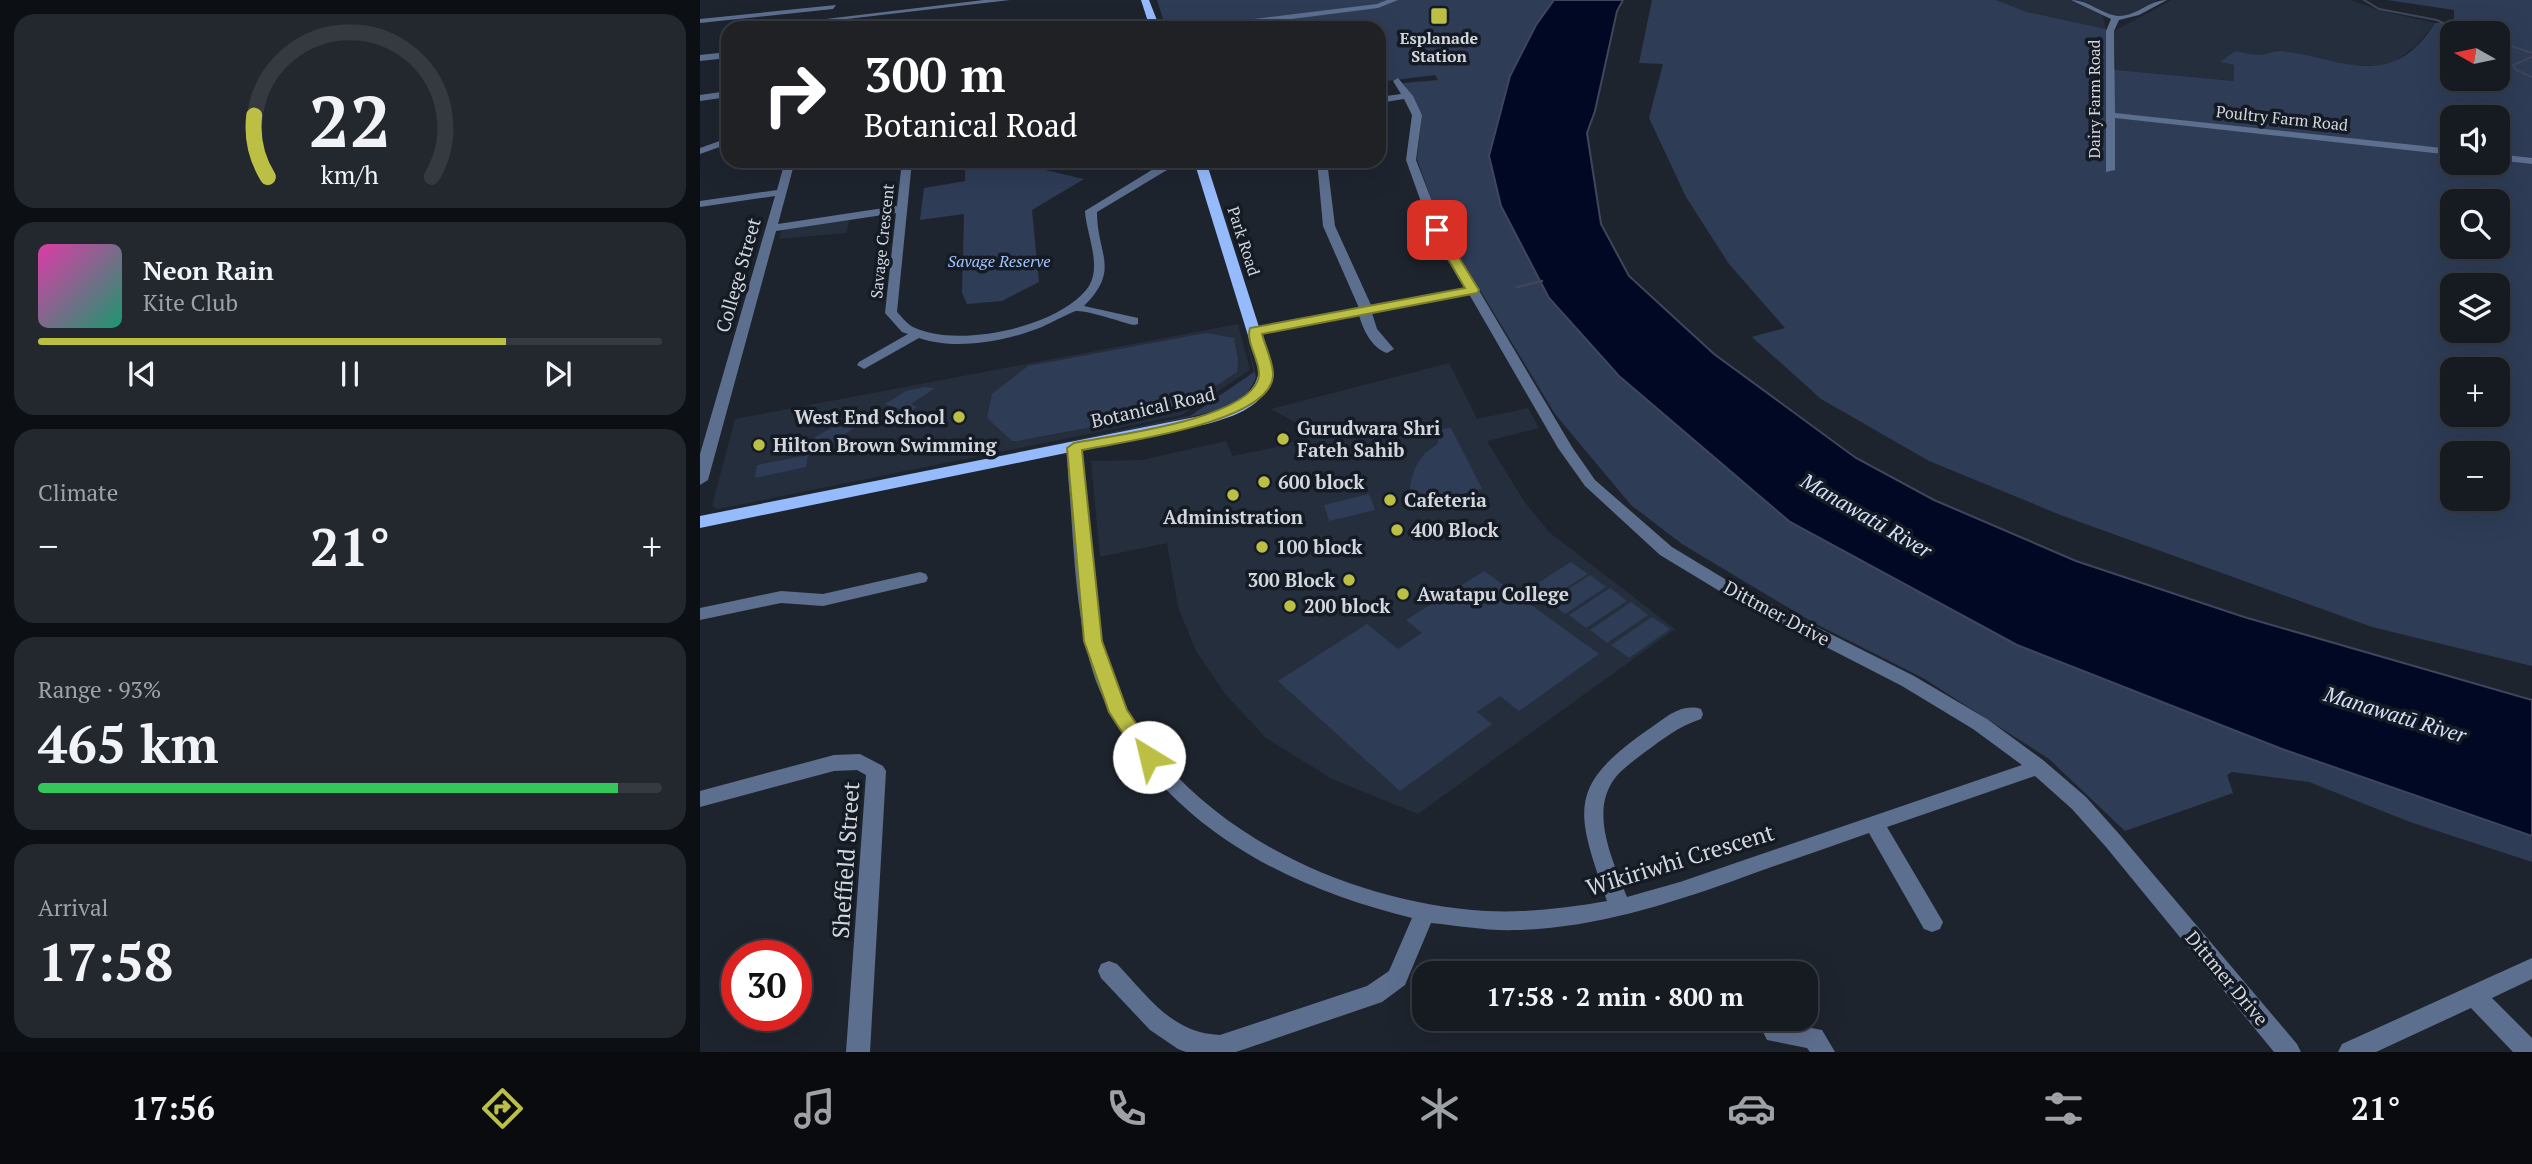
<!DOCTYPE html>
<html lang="en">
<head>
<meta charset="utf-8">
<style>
	body { margin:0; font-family:"PT Serif",serif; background:#23282f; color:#f1f3f6; height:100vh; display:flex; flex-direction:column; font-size:26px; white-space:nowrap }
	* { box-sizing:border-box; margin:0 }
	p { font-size:23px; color:#9ea1a5 }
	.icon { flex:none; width:38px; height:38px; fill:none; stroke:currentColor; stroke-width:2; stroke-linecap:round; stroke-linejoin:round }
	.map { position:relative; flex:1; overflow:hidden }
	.sheet { display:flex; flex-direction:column; gap:14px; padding:14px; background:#0c0f13; width:700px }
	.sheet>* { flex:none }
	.top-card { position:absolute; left:21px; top:21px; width:665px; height:147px; border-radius:21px; box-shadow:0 7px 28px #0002,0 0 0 2px #353940; background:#202124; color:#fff; overflow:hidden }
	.needle { width:46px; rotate:279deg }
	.buttons { position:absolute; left:1740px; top:21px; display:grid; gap:14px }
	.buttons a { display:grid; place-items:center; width:70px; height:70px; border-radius:14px; background:#161b22; box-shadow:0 7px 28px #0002,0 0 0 2px #353940; font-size:35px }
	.speed { position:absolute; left:21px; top:940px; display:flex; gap:14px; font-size:35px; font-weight:700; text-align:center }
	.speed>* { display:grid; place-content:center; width:91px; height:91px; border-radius:50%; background:#161b22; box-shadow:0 7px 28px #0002,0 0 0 2px #353940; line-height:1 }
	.speed .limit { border:10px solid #d22; background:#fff; color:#111 }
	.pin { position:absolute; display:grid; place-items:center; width:60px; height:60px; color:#fff; margin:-30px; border-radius:14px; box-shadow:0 4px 10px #0006 }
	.me { position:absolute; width:77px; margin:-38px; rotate:324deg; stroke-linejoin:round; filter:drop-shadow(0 0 5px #0008) }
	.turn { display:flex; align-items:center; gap:24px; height:147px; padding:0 28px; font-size:32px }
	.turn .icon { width:91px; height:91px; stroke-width:2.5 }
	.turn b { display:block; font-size:49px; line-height:60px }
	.big { font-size:52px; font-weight:800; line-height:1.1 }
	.sheet .tile { flex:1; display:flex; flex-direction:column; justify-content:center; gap:10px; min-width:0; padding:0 24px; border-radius:21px; background:#23282f }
	.sheet .dial { align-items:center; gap:0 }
	.dial svg { height:182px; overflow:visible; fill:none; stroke:#353940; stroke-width:7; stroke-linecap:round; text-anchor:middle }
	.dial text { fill:#f1f3f6; stroke:none }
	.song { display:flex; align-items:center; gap:21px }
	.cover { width:84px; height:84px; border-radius:10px; background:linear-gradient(135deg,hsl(320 70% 55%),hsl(160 70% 35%)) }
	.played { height:7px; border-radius:4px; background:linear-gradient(90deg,#bbc045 75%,#353940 75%) }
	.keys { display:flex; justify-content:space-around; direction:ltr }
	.heat { display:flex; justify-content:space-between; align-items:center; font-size:38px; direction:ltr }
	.charge { height:10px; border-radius:5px; background:linear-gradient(90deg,#34c759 93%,#353940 0) }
	.trip { position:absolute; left:712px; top:961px; width:406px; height:70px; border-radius:21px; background:#161b22; box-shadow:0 7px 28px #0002,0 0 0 2px #353940; font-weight:800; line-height:70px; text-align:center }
	.menu { display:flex; height:112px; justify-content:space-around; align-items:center; background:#090b0e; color:#9ea1a5 }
	.menu .icon { width:49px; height:49px }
	.menu .current { color:#bbc045 }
	.menu b { font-size:32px; color:#f1f3f6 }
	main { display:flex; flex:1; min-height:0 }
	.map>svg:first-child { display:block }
	.built { fill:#252e3d }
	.green { fill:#2e3c56; fill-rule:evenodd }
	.water { fill:#000823; stroke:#3f465b; stroke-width:2 }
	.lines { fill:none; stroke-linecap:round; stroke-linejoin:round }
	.stream-far1 { stroke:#3f465b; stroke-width:2 }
	.stream { stroke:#3f465b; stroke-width:2.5 }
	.minor { fill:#5d6f8f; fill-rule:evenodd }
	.major { fill:#96bbfd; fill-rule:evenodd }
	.route { fill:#bbc045; stroke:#7a7d2d; stroke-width:2 }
	.poi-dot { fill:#bbc045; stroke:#151b24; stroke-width:2.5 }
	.labels { text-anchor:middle; stroke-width:7; stroke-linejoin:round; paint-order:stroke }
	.far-poi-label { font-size:16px; font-weight:bold; fill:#d3d7dd; stroke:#151b24 }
	.far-street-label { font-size:16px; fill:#d3d7dd; stroke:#151b24 }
	.far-park-label { font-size:16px; font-style:italic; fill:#a2c3fe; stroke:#151b24 }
	.street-label { font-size:19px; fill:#d3d7dd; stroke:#151b24 }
	.poi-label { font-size:19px; font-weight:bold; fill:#d3d7dd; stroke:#151b24; text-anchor:start }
	.water-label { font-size:21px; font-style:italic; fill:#d3e1f9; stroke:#151b24 }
	.near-street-label { font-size:23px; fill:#d3d7dd; stroke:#151b24 }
</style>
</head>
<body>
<main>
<section class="sheet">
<div class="tile dial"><svg viewBox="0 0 100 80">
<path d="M14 69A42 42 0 1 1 86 69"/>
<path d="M14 69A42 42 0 0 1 8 42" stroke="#bbc045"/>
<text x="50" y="56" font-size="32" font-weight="700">22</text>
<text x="50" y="72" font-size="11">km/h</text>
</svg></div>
<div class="tile">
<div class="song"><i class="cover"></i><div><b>Neon Rain</b><p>Kite Club</p></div></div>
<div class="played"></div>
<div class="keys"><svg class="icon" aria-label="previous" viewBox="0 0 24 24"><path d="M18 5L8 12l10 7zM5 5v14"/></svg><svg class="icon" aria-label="pause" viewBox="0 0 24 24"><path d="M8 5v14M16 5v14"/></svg><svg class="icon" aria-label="next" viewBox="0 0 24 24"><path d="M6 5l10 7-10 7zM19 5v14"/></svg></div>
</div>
<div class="tile"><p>Climate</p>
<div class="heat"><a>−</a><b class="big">21°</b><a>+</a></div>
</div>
<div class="tile"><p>Range · 93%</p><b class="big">465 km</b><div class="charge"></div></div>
<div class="tile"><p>Arrival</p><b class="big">17:58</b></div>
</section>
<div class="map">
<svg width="1832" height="1052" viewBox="0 0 1832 1052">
	<rect width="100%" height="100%" fill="#1e242e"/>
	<g class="built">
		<path d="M 1296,0 L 1458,0 L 1426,16 L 1403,16 L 1406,29 L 1327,12 Z"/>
		<path d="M 1472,0 L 1651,0 L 1681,11 L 1735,23 L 1717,45 L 1689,66 L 1653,65 L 1578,50 L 1563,56 L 1535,51 L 1521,62 L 1534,65 L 1534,81 L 1416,70 L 1414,31 Z"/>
		<path d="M 150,218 L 146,233 L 79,239 L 83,227 Z"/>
		<path d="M 538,324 L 550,370 L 482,415 L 18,509 L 12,506 L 35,419 Z"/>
		<path d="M 749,363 L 777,419 L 828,408 L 839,428 L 787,441 L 824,501 L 849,532 L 975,629 L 718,814 L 632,779 L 566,738 L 526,695 L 496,651 L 478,607 L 467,543 L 400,557 L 391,461 L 442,460 L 526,441 L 533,456 L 572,448 L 617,434 L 571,409 Z"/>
	</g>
	<g class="green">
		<path d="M 457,0 L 854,0 L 836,25 L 810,76 L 801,206 L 849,298 L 919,376 L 1090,522 L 1582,749 L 1832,835 L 1832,862 L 1710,822 L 1609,782 L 1532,772 L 1527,775 L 1533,793 L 1425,831 L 1349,759 L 1223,678 L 1114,623 L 982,544 L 931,505 L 855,414 L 740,224 L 717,159 L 722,114 L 703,83 L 738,80 L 735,75 L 679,82 L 679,28 L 466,28 Z"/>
		<path d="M 952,0 L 1296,0 L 1327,12 L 1406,29 L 1406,69 L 1534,81 L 1534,65 L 1520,62 L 1535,51 C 1543,52 1553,55 1561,55 C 1568,55 1574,50 1582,51 C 1644,59 1692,92 1735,23 L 1754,23 L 1754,10 L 1687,0 L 1832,0 L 1832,666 L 1672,627 L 1363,516 L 1229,461 L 1121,399 L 1052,337 L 1085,328 L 1029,264 L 986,197 L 949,118 L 963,64 L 939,63 ZM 1752,33 L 1797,33 L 1797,79 L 1752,79 ZM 1752,117 L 1797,117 L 1797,163 L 1752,163 ZM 1752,201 L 1797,201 L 1797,247 L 1752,247 ZM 1752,285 L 1797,285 L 1797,331 L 1752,331 ZM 1752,369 L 1797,369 L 1797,415 L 1752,415 ZM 1752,453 L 1797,453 L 1797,499 L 1752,499 Z"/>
		<path d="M 265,161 L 327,161 L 328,166 L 384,179 L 332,210 L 339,282 L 302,301 L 267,304 L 262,293 L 264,214 L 220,220 L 224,188 L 265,181 Z"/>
		<path d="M 544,327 L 556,377 C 547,405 515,411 490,417 L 232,470 L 490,416 L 554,372 Z"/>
		<path d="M 506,333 L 534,338 L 538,360 L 537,372 L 484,407 L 471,412 L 317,441 L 312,441 L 287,418 L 292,394 L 328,366 Z"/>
		<path d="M 224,387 L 235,388 L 211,404 L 217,407 L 209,412 L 185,404 L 206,391 Z"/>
		<path d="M 146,419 L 161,424 L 122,448 L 107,442 Z"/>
		<path d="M 751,428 L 782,489 L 716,506 L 709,496 C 711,474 717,455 737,445 L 741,429 Z"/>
		<path d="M 108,455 L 106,467 L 55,478 L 57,465 Z"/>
		<path d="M 669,494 L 675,510 L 629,521 L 624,505 Z"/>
		<path d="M 871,562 L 888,574 L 847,600 L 830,588 Z"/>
		<path d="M 784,571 L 899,654 L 819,711 L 800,696 L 777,712 L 792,724 L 700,791 L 578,681 L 667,624 L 698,649 L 722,633 L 706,620 Z"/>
		<path d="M 890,575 L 906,587 L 865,614 L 849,601 Z"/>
		<path d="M 910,588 L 927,601 L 886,628 L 869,615 Z"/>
		<path d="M 931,602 L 948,615 L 907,643 L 890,630 Z"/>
		<path d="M 952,617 L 970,629 L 929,658 L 911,645 Z"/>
	</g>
	<path class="water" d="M 854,0 L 923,0 L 917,11 L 895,111 L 887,133 L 901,224 L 929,276 L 1014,354 L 1156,458 L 1234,500 L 1376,561 L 1544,617 L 1832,700 L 1832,836 L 1582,749 L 1317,645 L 1090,522 L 919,376 L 849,298 L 801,206 L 789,156 L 810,76 L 836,25 Z"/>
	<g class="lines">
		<g class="stream-far1">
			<path d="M 1664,0 L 1679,9 L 1737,20 L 1763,33"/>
			<path d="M 1797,41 L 1832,53"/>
			<path d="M 1832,57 L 1813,65 L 1816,70 L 1832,77"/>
		</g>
		<path class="stream" d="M 817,287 L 842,281"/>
		<g class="minor">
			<path d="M 284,0 L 310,0 L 130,21 L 126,19 Z"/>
			<path d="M 687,0 L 698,0 L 678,8 L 521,28 L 537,21 L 677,4 Z"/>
			<path d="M 1371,0 C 1389,0 1402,15 1419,16 C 1437,16 1449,0 1467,0 L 1439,15 L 1419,20 L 1414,31 L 1415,113 L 1752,149 L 1752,155 L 1415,118 L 1415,170 L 1406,172 L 1406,31 L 1411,19 Z"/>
			<path d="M 136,5 L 133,9 L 0,23 L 0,19 Z"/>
			<path d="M 28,52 L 28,58 L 0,61 L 0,55 Z"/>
			<path d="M 698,78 L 713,96 L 722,115 L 716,160 L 743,230 L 872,447 L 895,480 L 972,547 L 1043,590 L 1214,676 L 1287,719 L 1343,760 L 1386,797 L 1420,835 L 1597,1044 L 1601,1052 L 1574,1052 L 1406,847 L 1372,809 L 1335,776 L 1187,827 L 1243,922 L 1240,929 L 1232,932 L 1224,929 L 1169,833 C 1124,849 1079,864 1033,881 C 962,906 893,928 816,930 C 788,931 760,926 731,923 L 705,985 L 682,1002 L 536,1052 L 486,1052 L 478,1049 L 450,1030 L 401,978 L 398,971 L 401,964 L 409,961 L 417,964 C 448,996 471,1033 520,1035 L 667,986 L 689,971 L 712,918 C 592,889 473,830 414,717 C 405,702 397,687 392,669 C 374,608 374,539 368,475 L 367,448 L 369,445 L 379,445 L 381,448 C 384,483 388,518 392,554 C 396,598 397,647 416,689 C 480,825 641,902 786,911 C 826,913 867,908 907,901 C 875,809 866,786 952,727 C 966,717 982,703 1001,709 L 1003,714 L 1001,719 C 979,726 963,739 945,752 C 932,762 917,772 910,786 C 892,819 915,866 927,897 L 980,882 L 1322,765 L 1273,729 L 1202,686 L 1031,598 L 960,555 L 885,486 L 858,448 L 769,294 L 672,313 L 677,329 L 694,349 L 687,353 C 672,348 663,330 659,315 L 550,334 L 549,331 L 555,327 L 659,308 L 623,226 L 617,161 L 627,161 L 635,226 L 671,305 L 765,288 L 731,230 L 706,160 L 712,115 L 704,99 L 679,103 L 679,97 L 701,94 L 693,81 Z"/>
			<path d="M 28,91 L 28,97 L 0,101 L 0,95 Z"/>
			<path d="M 28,138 L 28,144 L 0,154 L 0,148 Z"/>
			<path d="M 1797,154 L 1832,158 L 1832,164 L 1797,160 Z"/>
			<path d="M 85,161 L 95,161 L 78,224 L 197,206 L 202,161 L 212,161 L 197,312 C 202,317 207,324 213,327 C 256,349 362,327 389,286 C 402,265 386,233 385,211 L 455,168 L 428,161 L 464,164 L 505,162 L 500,165 L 467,170 L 397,212 C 397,255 421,269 384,306 L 438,318 L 438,324 L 434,325 C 421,322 387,310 376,311 C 372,312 348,324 342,327 C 306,341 257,351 219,338 L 164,369 L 157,365 L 159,362 L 208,334 L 202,332 L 185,313 L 196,213 L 76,231 L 8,480 L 0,485 L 0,454 L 75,196 L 0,207 L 0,201 L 77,190 Z"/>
			<path d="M 220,572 L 226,574 L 228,578 L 226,582 L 123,606 L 81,603 L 0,620 L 0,608 L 81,591 L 123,594 Z"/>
			<path d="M 160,754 L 183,766 L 186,771 L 170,1052 L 146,1052 L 166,775 L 157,770 L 134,771 L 0,807 L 0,791 L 134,755 Z"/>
			<path d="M 1832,958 L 1832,979 L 1792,998 L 1832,1038 L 1832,1052 L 1813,1052 L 1771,1008 L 1676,1052 L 1638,1052 L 1642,1044 Z"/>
			<path d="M 1075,1021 L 1122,1030 L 1135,1052 L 1110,1052 L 1107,1048 L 1067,1040 L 1063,1032 L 1067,1024 Z"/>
		</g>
		<g class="major">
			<path d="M 441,0 L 449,0 L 460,28 L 450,28 Z"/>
			<path d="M 494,161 L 506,161 L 573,371 C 569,405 536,416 507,424 L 0,528 L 0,516 L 505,415 C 529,408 555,398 559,371 Z"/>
		</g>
	</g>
	<path class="route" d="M 737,226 L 742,230 L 779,290 L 777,293 L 562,334 C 565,346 574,364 573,376 C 570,423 420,442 382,450 L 402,641 L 427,710 L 459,757 L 456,763 L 442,763 L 409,712 L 384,641 L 367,448 L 374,443 C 414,435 543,420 558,380 C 563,364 545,344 550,328 L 765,288 L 731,230 Z"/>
	<g class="poi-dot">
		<rect x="730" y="7" width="18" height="18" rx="3.5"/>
		<circle cx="259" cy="417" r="7"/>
		<circle cx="583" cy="439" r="7"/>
		<circle cx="59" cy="445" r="7"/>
		<circle cx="564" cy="482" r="7"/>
		<circle cx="533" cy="495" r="7"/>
		<circle cx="690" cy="500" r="7"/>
		<circle cx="697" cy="530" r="7"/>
		<circle cx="562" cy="547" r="7"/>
		<circle cx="649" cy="580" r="7"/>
		<circle cx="703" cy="594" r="7"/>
		<circle cx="590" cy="606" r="7"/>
	</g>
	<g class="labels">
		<g class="far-poi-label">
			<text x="739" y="44">Esplanade<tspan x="739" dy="18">Station</tspan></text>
		</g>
		<g class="far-street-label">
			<text transform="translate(1394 99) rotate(-90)" y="6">Dairy Farm Road</text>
			<text transform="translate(1582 118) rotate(6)" y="6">Poultry Farm Road</text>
			<text transform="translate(182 241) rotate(-84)" y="6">Savage Crescent</text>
			<text transform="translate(544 241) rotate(72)" y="6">Park Road</text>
		</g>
		<g class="far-park-label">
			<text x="299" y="267">Savage Reserve</text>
		</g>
		<g class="street-label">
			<text transform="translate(38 275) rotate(-74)" y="7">College Street</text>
			<text transform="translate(453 407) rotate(-13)" y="7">Botanical Road</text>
			<text transform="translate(1077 613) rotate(28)" y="7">Dittmer Drive</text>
			<text transform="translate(1527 978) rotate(50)" y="7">Dittmer Drive</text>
		</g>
		<g class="poi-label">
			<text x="245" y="424" text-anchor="end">West End School</text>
			<text x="597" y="435">Gurudwara Shri<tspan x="597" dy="22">Fateh Sahib</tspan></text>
			<text x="73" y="452">Hilton Brown Swimming</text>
			<text x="578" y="489">600 block</text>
			<text x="704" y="507">Cafeteria</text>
			<text x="533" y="524" text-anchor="middle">Administration</text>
			<text x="711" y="537">400 Block</text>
			<text x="576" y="554">100 block</text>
			<text x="635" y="587" text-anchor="end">300 Block</text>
			<text x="717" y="601">Awatapu College</text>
			<text x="604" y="613">200 block</text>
		</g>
		<g class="water-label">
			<text transform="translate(1166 516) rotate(30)" y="7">Manawatū River</text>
			<text transform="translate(1695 715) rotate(17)" y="7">Manawatū River</text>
		</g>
		<g class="near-street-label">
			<text transform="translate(146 860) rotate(-86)" y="8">Sheffield Street</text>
			<text transform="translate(980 860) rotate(-17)" y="8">Wikiriwhi Crescent</text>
		</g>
	</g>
</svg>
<div class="buttons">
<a><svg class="needle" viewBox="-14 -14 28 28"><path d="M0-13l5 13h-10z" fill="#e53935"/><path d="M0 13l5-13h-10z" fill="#9ea1a5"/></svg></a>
<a><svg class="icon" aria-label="sound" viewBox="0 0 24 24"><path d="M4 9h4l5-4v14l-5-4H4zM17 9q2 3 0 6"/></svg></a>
<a><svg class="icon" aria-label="search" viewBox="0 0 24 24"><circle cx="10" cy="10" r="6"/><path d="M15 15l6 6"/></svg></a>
<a><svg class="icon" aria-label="layers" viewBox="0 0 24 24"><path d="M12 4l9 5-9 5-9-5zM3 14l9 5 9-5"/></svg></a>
<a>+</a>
<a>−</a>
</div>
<div class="speed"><div class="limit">30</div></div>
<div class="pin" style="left:737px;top:230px;background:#d93025"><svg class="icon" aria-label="arrive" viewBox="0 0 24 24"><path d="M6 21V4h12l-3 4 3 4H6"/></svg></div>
<svg class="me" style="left:449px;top:757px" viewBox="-20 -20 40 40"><circle r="19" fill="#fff"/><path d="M0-13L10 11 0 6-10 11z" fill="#bbc045"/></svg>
<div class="trip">17:58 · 2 min · 800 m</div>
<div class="top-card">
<div class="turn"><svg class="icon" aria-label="right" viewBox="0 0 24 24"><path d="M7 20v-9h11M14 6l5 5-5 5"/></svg><div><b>300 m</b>Botanical Road</div></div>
</div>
</div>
</main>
<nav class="menu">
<b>17:56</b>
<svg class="icon current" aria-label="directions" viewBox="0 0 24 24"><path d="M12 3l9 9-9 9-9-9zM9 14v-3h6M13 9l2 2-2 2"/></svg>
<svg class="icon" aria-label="music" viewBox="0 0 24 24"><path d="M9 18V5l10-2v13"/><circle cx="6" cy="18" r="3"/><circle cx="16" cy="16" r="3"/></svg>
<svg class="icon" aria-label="phone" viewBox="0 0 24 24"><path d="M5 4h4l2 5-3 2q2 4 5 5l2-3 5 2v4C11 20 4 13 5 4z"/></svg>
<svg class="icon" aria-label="climate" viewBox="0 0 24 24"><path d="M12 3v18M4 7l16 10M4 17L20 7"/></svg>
<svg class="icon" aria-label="car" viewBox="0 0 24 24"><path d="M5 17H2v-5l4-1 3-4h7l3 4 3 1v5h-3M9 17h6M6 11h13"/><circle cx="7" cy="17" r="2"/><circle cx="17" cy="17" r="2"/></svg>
<svg class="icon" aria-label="filters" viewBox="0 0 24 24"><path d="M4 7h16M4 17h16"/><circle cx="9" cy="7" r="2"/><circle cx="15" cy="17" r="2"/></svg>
<b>21°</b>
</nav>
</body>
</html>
